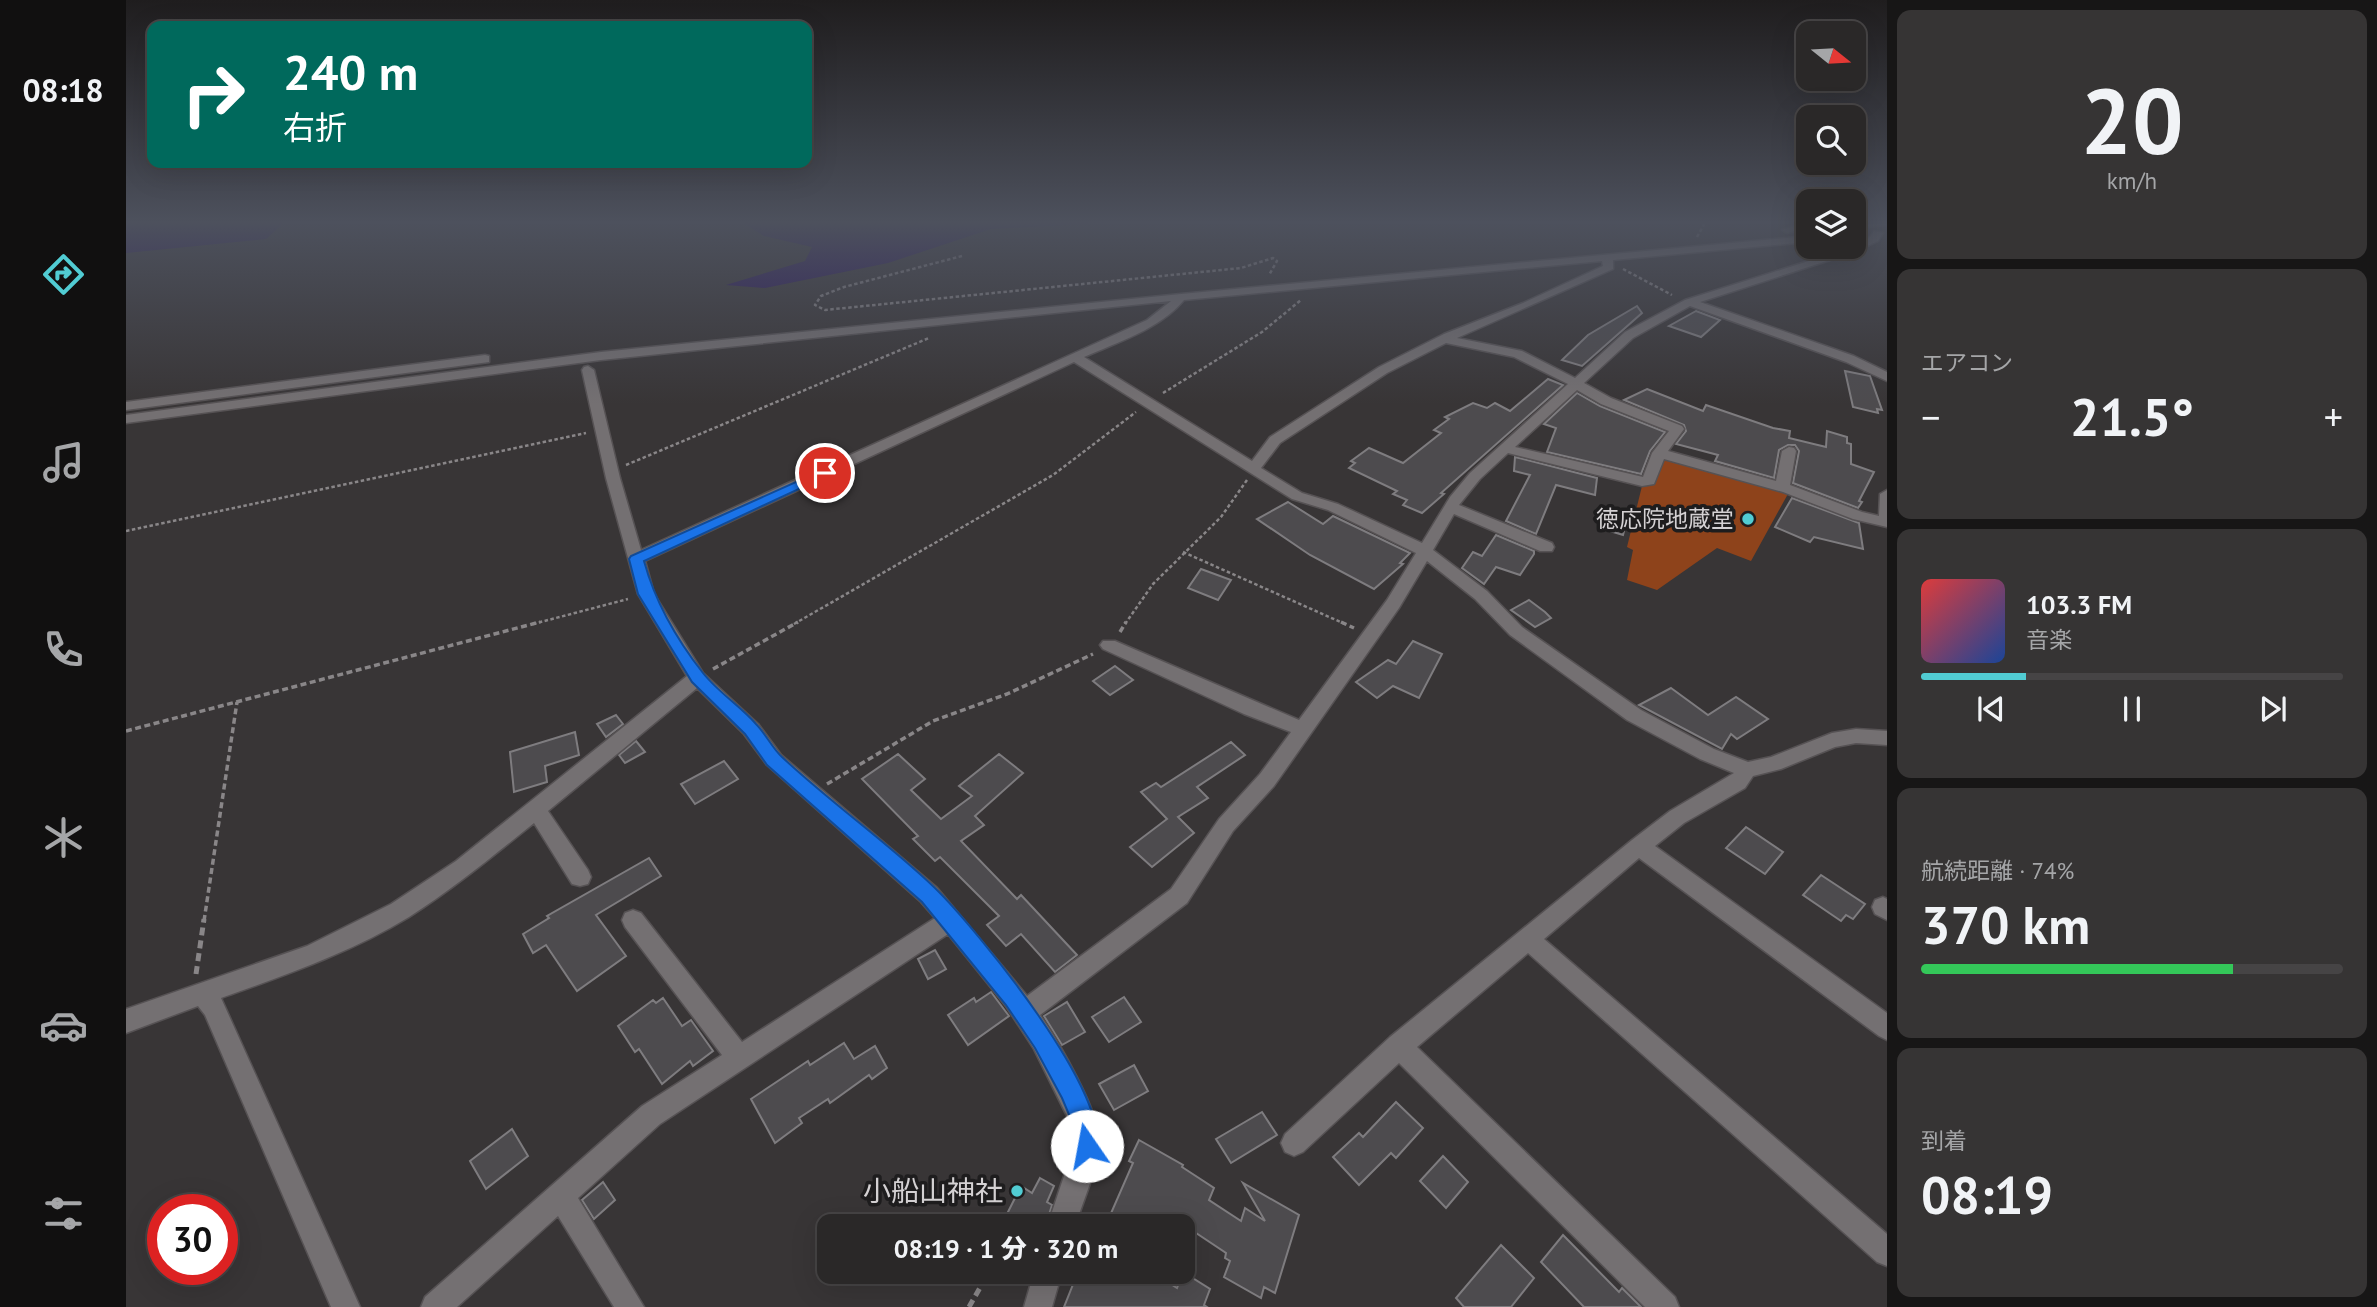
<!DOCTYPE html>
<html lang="ja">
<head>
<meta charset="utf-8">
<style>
	body { margin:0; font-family:"PT Sans","Noto Sans JP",sans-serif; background:#363434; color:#f1f3f6; height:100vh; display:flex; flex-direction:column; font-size:26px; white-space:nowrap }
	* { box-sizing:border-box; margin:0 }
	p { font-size:23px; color:#a5a6a8 }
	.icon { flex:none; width:38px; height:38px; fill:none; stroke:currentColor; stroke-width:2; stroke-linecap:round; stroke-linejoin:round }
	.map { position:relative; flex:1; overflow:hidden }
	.details { display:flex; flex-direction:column; gap:10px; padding:10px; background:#171616; width:490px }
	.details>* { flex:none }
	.banner { position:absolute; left:21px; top:21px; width:665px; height:147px; border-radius:14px; box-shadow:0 7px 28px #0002,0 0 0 2px #464445; background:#00695c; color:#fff; overflow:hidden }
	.needle { width:46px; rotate:108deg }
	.controls { position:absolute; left:1670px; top:21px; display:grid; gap:14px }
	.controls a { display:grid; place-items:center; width:70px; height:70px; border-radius:14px; background:#2a2828; box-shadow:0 7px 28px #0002,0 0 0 2px #464445; font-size:35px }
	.speed { position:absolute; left:21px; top:1194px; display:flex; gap:14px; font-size:35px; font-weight:700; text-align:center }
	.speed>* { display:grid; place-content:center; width:91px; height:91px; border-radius:50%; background:#2a2828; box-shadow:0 7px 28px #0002,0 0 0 2px #464445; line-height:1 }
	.speed .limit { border:10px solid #d22; background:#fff; color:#111 }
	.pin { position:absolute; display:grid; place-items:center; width:60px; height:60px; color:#fff; margin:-30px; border:4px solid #fff; border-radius:50%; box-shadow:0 2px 7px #0007 }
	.me { position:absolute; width:77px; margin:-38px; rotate:348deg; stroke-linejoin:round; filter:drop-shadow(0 0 5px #0008) }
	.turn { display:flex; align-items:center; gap:24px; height:147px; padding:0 21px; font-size:32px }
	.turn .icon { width:91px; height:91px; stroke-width:2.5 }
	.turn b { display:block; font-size:49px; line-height:60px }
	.big { font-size:52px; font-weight:800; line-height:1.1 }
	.details .card { flex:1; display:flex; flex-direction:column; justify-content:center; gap:10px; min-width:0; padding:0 24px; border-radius:14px; background:#363434 }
	.details .dial { align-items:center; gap:0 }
	.dial b { font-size:91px; line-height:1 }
	.song { display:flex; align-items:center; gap:21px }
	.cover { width:84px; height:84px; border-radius:10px; background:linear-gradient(135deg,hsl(0 70% 55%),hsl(220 70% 35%)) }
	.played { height:7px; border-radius:4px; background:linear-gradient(90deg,#51ccd3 25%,#464445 25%) }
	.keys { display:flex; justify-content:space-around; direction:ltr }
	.heat { display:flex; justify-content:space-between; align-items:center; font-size:38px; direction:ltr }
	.charge { height:10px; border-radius:5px; background:linear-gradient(90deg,#34c759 74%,#464445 0) }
	.trip { position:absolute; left:691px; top:1214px; width:378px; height:70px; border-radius:14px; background:#2a2828; box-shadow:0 7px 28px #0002,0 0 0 2px #464445; font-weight:800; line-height:70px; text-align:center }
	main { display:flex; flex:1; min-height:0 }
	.menu { display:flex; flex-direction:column; width:126px; justify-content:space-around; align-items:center; background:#111010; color:#a5a6a8 }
	.menu .icon { width:49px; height:49px }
	.menu .current { color:#51ccd3 }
	.menu b { font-size:32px; color:#f1f3f6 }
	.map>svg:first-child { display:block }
	.green { fill:#8e431b }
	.water { fill:#27125b }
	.building { fill:#4d4b4e; stroke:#7e7c7f; stroke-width:2 }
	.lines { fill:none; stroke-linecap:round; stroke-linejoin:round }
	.minor-casing { stroke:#565254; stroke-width:3 }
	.path-far2 { stroke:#898688; stroke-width:2.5; stroke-dasharray:3.5 2.5; stroke-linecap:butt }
	.path-far1 { stroke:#898688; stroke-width:3.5; stroke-dasharray:6 3.5; stroke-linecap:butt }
	.path { stroke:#898688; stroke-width:5; stroke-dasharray:8 5; stroke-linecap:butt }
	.minor { fill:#747072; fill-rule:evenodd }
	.route { fill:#1a73e8; stroke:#114b97; stroke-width:2 }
	.poi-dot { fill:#51ccd3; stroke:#1e1d1e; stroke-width:2.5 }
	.labels { text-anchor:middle; stroke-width:7; stroke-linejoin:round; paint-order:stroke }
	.poi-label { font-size:23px; fill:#d4d1d3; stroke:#1e1d1e; text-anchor:end }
	.near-poi-label { font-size:28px; fill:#d4d1d3; stroke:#1e1d1e; text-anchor:end }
</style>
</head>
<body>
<main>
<nav class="menu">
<b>08:18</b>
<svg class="icon current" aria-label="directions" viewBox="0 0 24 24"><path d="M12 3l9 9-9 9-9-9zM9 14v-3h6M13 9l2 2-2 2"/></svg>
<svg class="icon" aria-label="music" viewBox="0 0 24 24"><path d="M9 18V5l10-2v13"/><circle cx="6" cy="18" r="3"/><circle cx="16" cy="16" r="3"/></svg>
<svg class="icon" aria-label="phone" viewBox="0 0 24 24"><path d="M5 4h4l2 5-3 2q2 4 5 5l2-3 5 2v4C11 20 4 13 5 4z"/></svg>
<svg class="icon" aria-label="climate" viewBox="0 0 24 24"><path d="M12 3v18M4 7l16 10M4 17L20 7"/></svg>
<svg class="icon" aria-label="car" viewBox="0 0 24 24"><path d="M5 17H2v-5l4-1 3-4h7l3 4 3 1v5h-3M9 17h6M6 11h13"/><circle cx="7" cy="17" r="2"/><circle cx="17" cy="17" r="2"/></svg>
<svg class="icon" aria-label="filters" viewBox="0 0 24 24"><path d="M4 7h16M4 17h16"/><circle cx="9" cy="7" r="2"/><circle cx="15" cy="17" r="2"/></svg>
</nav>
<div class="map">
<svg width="1761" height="1307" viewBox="0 0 1761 1307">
	<rect width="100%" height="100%" fill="#383536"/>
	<path class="green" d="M 1543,460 L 1663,492 L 1625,561 L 1591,548 L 1531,590 L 1501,580 L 1507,550 L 1501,547 L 1516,486 L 1529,484 L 1537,461 Z"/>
	<g class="water">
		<path d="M 0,221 L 160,221 L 140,239 L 0,253 Z"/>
		<path d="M 614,221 L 1012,221 L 865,229 L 762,263 L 639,288 L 600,285 L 679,261 L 686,247 L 638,236 Z"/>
	</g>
	<g class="building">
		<path d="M 1511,306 L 1516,313 L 1456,366 L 1436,360 L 1462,335 Z"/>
		<path d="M 1570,311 L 1594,320 L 1575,337 L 1543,326 Z"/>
		<path d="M 1719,371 L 1744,376 L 1756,410 L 1751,409 L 1752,413 L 1727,407 Z"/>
		<path d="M 1422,379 L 1437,385 L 1315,493 L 1318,494 L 1296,513 L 1277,505 L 1281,500 L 1267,494 L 1271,491 L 1223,468 L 1229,463 L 1225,461 L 1243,448 L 1277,463 L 1315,433 L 1308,430 L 1323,419 L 1319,417 L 1347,403 L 1361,408 L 1369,403 L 1384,411 Z"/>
		<path d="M 1521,389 L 1577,411 L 1580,405 L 1647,428 L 1664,431 L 1663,438 L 1700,447 L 1701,431 L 1721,437 L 1721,443 L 1725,444 L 1725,464 L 1748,472 L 1733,501 L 1736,502 L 1732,508 L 1667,483 L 1673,451 L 1669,445 L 1662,445 L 1653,450 L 1648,478 L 1589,461 L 1592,455 L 1550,444 L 1560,431 L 1558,425 L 1498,400 Z"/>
		<path d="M 1451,393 L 1474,406 L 1539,432 L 1524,451 L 1515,474 L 1421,452 L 1430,428 L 1418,424 Z"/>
		<path d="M 1389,457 L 1471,478 L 1469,495 L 1430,485 L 1410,534 L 1380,521 L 1404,475 L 1388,471 Z"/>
		<path d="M 1666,498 L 1733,523 L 1737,549 L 1688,537 L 1684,542 L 1649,527 Z"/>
		<path d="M 1162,502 L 1197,524 L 1207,516 L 1284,553 L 1274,563 L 1277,564 L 1248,589 L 1184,555 L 1131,519 Z"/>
		<path d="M 1478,512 L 1501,519 L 1497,535 L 1474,528 Z"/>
		<path d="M 1370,535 L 1408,551 L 1408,554 L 1394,575 L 1370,567 L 1358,584 L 1336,568 L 1347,552 L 1356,556 Z"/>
		<path d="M 1075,569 L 1105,580 L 1092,600 L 1062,588 Z"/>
		<path d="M 1403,600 L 1419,612 L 1425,618 L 1409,627 L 1385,610 Z"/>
		<path d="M 1287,641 L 1316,654 L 1293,698 L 1267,686 L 1251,698 L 1230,682 L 1262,660 L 1270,664 Z"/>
		<path d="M 989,666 L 1007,680 L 984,695 L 967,681 Z"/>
		<path d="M 1545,688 L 1582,715 L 1610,697 L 1642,719 L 1611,739 L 1605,734 L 1596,749 L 1513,705 Z"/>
		<path d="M 490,715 L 497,724 L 480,737 L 471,724 Z"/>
		<path d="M 449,732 L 453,755 L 419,766 L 421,782 L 388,792 L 384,752 Z"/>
		<path d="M 510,741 L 519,752 L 499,763 L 493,755 Z"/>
		<path d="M 1105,742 L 1119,755 L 1071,787 L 1082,798 L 1052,817 L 1068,833 L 1026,867 L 1004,847 L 1041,819 L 1015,792 L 1030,783 L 1035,787 Z"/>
		<path d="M 772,754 L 799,779 L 785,790 L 815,819 L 846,796 L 833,786 L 873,754 L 897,773 L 849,816 L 858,825 L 835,841 L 891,899 L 895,895 L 951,955 L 929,972 L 895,934 L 880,946 L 861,925 L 873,916 L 814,857 L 809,861 L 787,839 L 792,836 L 736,779 Z"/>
		<path d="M 598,761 L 612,779 L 569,804 L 555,784 Z"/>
		<path d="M 1620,827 L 1657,852 L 1639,874 L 1600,848 Z"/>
		<path d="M 523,858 L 535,876 L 470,915 L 500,956 L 451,991 L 420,945 L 407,953 L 397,934 L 423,918 L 421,916 Z"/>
		<path d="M 1695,875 L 1739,904 L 1727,919 L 1720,915 L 1715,921 L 1677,895 Z"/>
		<path d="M 809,950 L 820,969 L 802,979 L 792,959 Z"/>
		<path d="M 865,992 L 883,1016 L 842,1045 L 822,1015 L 848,998 L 850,1002 Z"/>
		<path d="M 998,997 L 1015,1022 L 983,1042 L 966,1017 Z"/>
		<path d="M 537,998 L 556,1026 L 565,1020 L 587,1051 L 567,1066 L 564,1061 L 536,1084 L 513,1049 L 509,1052 L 492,1026 L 527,1000 L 530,1003 Z"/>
		<path d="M 941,1002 L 959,1032 L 936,1045 L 918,1016 Z"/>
		<path d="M 718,1043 L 728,1059 L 749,1046 L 761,1068 L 746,1079 L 743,1075 L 704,1103 L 702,1099 L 673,1118 L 676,1123 L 649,1143 L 625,1099 L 682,1061 L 684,1065 Z"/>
		<path d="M 1008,1065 L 1022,1091 L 988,1110 L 973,1084 Z"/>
		<path d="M 1270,1102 L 1297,1128 L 1270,1158 L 1265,1153 L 1233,1185 L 1207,1157 L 1233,1133 L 1237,1137 Z"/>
		<path d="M 1136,1112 L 1151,1135 L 1105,1163 L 1090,1139 Z"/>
		<path d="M 386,1129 L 402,1156 L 360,1189 L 344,1161 Z"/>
		<path d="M 1013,1140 L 1057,1165 L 1056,1167 L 1088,1188 L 1083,1200 L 1115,1221 L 1119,1208 L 1139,1221 L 1117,1183 L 1173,1215 L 1149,1293 L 1138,1287 L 1135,1298 L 1098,1277 L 1104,1261 L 1099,1258 L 1100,1253 L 1067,1231 L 1065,1236 L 1057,1231 L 1057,1227 L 979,1227 L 1007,1163 L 1003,1161 Z"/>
		<path d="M 1317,1156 L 1342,1182 L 1320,1208 L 1294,1181 Z"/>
		<path d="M 914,1178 L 928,1186 L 921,1202 L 926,1205 L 919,1227 L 897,1227 L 880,1216 L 895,1186 L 906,1193 Z"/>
		<path d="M 477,1182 L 489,1200 L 468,1219 L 456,1200 Z"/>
		<path d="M 1437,1235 L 1493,1292 L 1496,1288 L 1515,1307 L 1458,1307 L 1415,1262 Z"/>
		<path d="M 1375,1245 L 1408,1278 L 1385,1307 L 1338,1307 L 1330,1298 Z"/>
		<path d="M 952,1272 L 1026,1272 L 1051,1288 L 1057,1272 L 1084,1289 L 1078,1305 L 1081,1307 L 938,1307 Z"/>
	</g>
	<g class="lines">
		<g class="minor-casing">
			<g id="minor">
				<path d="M 1682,221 L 1682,227 L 1661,233 L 1656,230 Z"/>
				<path d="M 1761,221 L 1761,225 L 1727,228 L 1727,222 Z"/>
				<path d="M 1748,231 L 1757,233 L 1752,241 L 1729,252 L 1574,302 L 1728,356 L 1761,372 L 1761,381 L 1720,362 L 1564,306 L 1507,338 L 1458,383 L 1485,398 L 1556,426 L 1558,429 L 1542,451 L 1650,481 L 1656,451 L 1663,447 L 1668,448 L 1670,451 L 1664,485 L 1736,512 L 1753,516 L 1754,494 L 1761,490 L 1761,527 L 1727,519 L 1657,492 L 1538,459 L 1528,484 L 1516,486 L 1382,453 L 1354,479 L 1333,505 L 1426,543 L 1428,547 L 1426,551 L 1414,551 L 1328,514 L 1307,550 L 1361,591 L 1396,627 L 1515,710 L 1588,749 L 1622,762 L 1645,757 L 1706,733 L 1730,729 L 1761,731 L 1761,745 L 1730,743 L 1709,747 L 1655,769 L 1627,776 L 1619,788 L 1558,823 L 1529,846 L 1761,1013 L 1761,1040 L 1753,1036 L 1513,858 L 1418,939 L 1761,1234 L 1761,1266 L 1751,1262 L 1402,953 L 1291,1047 L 1549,1297 L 1553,1307 L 1519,1307 L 1273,1063 L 1177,1152 L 1168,1156 L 1159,1152 L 1155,1143 L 1159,1134 L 1264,1037 L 1506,840 L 1544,811 L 1608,773 L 1574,759 L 1501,720 L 1384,635 L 1349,599 L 1301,561 L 1273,608 L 1148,786 L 1107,831 L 1061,903 L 914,1015 C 933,1042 973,1111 974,1143 C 974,1162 955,1206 949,1227 L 921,1227 L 948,1146 L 946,1126 L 908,1049 L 880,1006 L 822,934 L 534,1124 L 452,1198 L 518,1307 L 488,1307 L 432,1216 L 331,1307 L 295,1307 L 299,1297 L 516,1106 L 596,1055 L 499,927 L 496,920 L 499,913 L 507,910 L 515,913 L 616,1042 L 809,918 L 795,902 L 641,765 L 618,734 L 571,688 L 422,811 L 462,870 L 465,877 L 462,884 L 454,886 L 446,884 L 408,823 C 367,856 327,889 283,917 C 224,953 159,975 95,998 L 234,1307 L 205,1307 L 79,1015 L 72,1006 L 0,1033 L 0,1009 L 181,946 L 265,904 L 330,861 L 561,676 L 512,594 L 480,478 L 456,370 L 458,367 L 462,366 L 468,370 L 494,478 L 515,550 L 1021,320 L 1045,301 L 475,360 L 0,423 L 0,415 L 475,352 L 1055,294 L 1682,236 L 1682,242 L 1487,260 L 1487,269 L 1331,338 L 1396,351 L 1449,378 L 1499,332 L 1559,300 L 1727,247 L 1744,237 ZM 1476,261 L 1477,266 L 1397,303 L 1318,334 L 1253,367 L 1144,437 L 1126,461 L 958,357 C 992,342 1034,329 1058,300 ZM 1320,343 L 1388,357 L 1442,384 L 1344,473 L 1324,497 L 1296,543 L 1212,504 L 1176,493 L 1135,468 L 1154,443 L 1261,373 ZM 948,362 L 1166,499 L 1202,510 L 1290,553 L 1261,600 L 1173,720 L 989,641 L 977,641 L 974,645 L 977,649 L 1118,714 L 1165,732 L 1134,774 L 1093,819 L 1045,889 L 901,996 L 811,888 L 655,755 L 632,724 L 577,673 L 528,594 L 519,561 ZM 1451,390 L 1475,404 L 1543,431 L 1526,453 L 1517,477 L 1389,447 Z"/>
				<path d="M 359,355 L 363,356 L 363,362 L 0,410 L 0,402 Z"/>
				<path d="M 1757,897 L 1761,899 L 1761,920 L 1749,914 L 1746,907 L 1749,900 Z"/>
				<path d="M 908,1272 L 936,1272 L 926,1307 L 898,1307 Z"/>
			</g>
		</g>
		<g class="path-far2">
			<path d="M 1571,237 L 1580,221"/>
			<path d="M 836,256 L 718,287 L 695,296 L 689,305 L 699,310 L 1115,268 L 1147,258 L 1151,261 L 1143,275"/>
			<path d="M 1497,269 L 1546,295"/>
			<path d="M 1037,393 L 1136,332 L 1175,300"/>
			<path d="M 500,465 L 803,338"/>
			<path d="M 0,531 L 460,433"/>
			<path d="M 1057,552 L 1219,624"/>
			<path d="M 407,624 L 502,599"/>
			<path d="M 668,624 L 927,475 L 1010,412"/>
			<path d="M 999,624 L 1027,584 L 1095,517 L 1121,480"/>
		</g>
		<g class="path-far1">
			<path d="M 1215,622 L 1228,628"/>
			<path d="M 994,632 L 1000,622"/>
			<path d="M 587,669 L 672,622"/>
			<path d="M 0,731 L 414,622"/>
			<path d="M 701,784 L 807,721 L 881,694 L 967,654"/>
			<path d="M 78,921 L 111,702"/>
		</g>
		<g class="path">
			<path d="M 70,974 L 78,919"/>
			<path d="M 843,1307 L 863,1272"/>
		</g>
		<use href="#minor" class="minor"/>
	</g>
	<linearGradient id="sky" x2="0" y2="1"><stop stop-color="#1f1d1e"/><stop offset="0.55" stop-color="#4d515d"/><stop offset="1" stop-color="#4d515d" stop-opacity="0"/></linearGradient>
	<rect width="1761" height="404" fill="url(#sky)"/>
	<path class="route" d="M 699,469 L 705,473 L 703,475 L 518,561 C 529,601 551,640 577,673 C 592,692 614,706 630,724 C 640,734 646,748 656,757 C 705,803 761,842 809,888 C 849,927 992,1101 969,1154 L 961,1158 L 953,1154 L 947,1124 L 936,1098 L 909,1048 L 880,1005 L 796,902 L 641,765 L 619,734 L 566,682 L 512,594 L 503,559 L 505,556 Z"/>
	<g class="poi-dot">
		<circle cx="1622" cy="519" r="7"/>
		<circle cx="891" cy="1191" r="7"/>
	</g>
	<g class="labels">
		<g class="poi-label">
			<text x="1608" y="527">徳応院地蔵堂</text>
		</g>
		<g class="near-poi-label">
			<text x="877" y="1201">小船山神社</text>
		</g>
	</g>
</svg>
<div class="controls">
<a><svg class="needle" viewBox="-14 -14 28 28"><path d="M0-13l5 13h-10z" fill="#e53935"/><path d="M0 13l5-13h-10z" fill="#a5a6a8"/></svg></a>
<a><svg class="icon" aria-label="search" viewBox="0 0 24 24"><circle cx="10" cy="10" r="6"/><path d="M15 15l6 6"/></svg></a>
<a><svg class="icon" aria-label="layers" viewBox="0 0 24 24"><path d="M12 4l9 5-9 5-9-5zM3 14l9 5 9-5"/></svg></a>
</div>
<div class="speed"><div class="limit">30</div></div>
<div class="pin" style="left:699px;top:473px;background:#d93025"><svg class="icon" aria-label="arrive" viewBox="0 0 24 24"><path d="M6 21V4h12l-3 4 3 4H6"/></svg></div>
<svg class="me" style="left:961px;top:1146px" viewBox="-20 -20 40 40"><circle r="19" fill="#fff"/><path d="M0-13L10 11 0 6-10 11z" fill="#1a73e8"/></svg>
<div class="trip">08:19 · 1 分 · 320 m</div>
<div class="banner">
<div class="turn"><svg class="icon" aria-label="right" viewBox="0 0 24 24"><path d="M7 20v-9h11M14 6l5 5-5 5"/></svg><div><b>240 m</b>右折</div></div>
</div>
</div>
<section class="details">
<div class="card dial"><b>20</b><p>km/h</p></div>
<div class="card"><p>エアコン</p>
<div class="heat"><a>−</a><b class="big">21.5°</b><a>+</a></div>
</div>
<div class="card">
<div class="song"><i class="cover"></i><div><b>103.3 FM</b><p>音楽</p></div></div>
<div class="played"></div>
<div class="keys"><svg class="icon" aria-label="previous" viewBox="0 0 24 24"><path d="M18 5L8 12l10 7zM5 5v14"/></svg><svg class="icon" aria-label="pause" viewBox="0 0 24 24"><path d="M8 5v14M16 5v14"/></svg><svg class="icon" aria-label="next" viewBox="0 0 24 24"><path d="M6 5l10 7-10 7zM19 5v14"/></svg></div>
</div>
<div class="card"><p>航続距離 · 74%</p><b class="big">370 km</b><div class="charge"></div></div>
<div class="card"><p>到着</p><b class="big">08:19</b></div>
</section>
</main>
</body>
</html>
